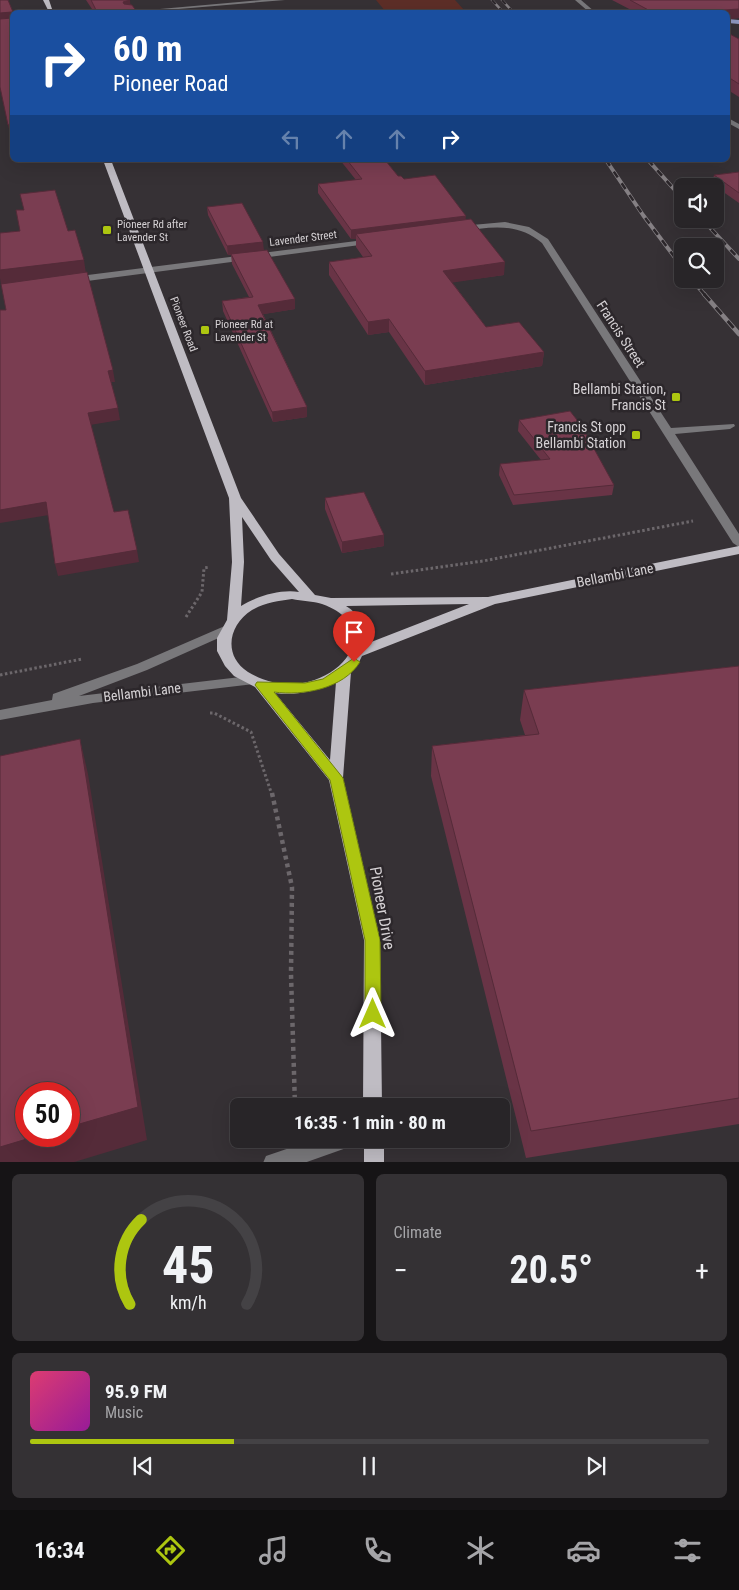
<!DOCTYPE html>
<html lang="en">
<head>
<meta charset="utf-8">
<style>
	body { margin:0; font-family:"Roboto Condensed",sans-serif; background:#343134; color:#f1f3f6; height:100vh; display:flex; flex-direction:column; font-size:19px; white-space:nowrap }
	* { box-sizing:border-box; margin:0 }
	p { font-size:16px; color:#a5a5a8 }
	.icon { flex:none; width:28px; height:28px; fill:none; stroke:currentColor; stroke-width:2; stroke-linecap:round; stroke-linejoin:round }
	.map { position:relative; height:1162px; overflow:hidden }
	.panel { display:flex; flex-direction:column; gap:12px; padding:12px; background:#161416; flex:1 }
	.panel>* { flex:none }
	.banner { position:absolute; left:10px; top:10px; width:720px; height:152px; border-radius:8px; box-shadow:0 5px 20px #0002,0 0 0 1px #444245; background:#1a4fa0; color:#fff; overflow:hidden }
	.tools { position:absolute; left:674px; top:178px; display:grid; gap:10px }
	.tools a { display:grid; place-items:center; width:50px; height:50px; border-radius:8px; background:#282528; box-shadow:0 5px 20px #0002,0 0 0 1px #444245; font-size:25px }
	.speed { position:absolute; left:15px; top:1082px; display:flex; gap:10px; font-size:25px; font-weight:700; text-align:center }
	.speed>* { display:grid; place-content:center; width:65px; height:65px; border-radius:50%; background:#282528; box-shadow:0 5px 20px #0002,0 0 0 1px #444245; line-height:1 }
	.speed .limit { border:8px solid #d22; background:#fff; color:#111 }
	.pin { position:absolute; display:grid; place-items:center; width:42px; height:42px; color:#fff; margin:-51px -21px; border-radius:50% 50% 50% 0; rotate:-45deg; box-shadow:0 0 5px #0007 }
	.pin .icon { rotate:45deg }
	.me { position:absolute; width:55px; margin:-28px; rotate:0deg; stroke-linejoin:round; filter:drop-shadow(0 0 4px #0008) }
	.turn { display:flex; align-items:center; gap:18px; height:105px; padding:0 20px; font-size:22px }
	.turn .icon { width:65px; height:65px; stroke-width:2.5 }
	.turn b { display:block; font-size:35px; line-height:42px }
	.lanes { display:flex; align-items:center; height:48px; padding:0 20px; background:#0003; justify-content:center; gap:25px; direction:ltr }
	.lanes .off { opacity:.35 }
	.big { font-size:38px; font-weight:700; line-height:1.1 }
	.panel .card { flex:1; display:flex; flex-direction:column; justify-content:center; gap:8px; min-width:0; padding:0 18px; border-radius:8px; background:#343134 }
	.panel .dial { align-items:center; gap:0 }
	.dial svg { height:130px; overflow:visible; fill:none; stroke:#444245; stroke-width:7; stroke-linecap:round; text-anchor:middle }
	.dial text { fill:#f1f3f6; stroke:none }
	.song { display:flex; align-items:center; gap:15px }
	.cover { width:60px; height:60px; border-radius:8px; background:linear-gradient(135deg,hsl(340 70% 55%),hsl(300 70% 35%)) }
	.played { height:5px; border-radius:2px; background:linear-gradient(90deg,#adc610 30%,#444245 30%) }
	.keys { display:flex; justify-content:space-around; direction:ltr }
	.heat { display:flex; justify-content:space-between; align-items:center; font-size:28px; direction:ltr }
	.panel .tiles { flex:1; display:grid; gap:12px; grid-template-columns:1fr 1fr }
	.card:last-child { grid-column:span 2 }
	.trip { position:absolute; left:230px; top:1098px; width:280px; height:50px; border-radius:8px; background:#282528; box-shadow:0 5px 20px #0002,0 0 0 1px #444245; font-weight:700; line-height:50px; text-align:center }
	.menu { display:flex; height:80px; justify-content:space-around; align-items:center; background:#100f10; color:#a5a5a8 }
	.menu .icon { width:35px; height:35px }
	.menu .selected { color:#adc610 }
	.menu b { font-size:22px; color:#f1f3f6 }
	.map>svg:first-child { display:block }
	.green { fill:#5d2e27 }
	.lines { fill:none; stroke-linecap:round; stroke-linejoin:round }
	.stream { fill:#8d97bf; fill-rule:evenodd }
	.path-far1 { stroke:#6c676b; stroke-width:3; stroke-dasharray:2.5 2.5; stroke-linecap:butt }
	.path { stroke:#6c676b; stroke-width:4.5; stroke-dasharray:4 4; stroke-linecap:butt }
	.minor { fill:#79787b; fill-rule:evenodd }
	.major { fill:#bfbcc3; fill-rule:evenodd }
	.rail-far2-casing { stroke:#858084; stroke-width:2.5 }
	.rail-far1-casing { stroke:#858084; stroke-width:4 }
	.rail-casing { stroke:#858084; stroke-width:4.5 }
	.rail-far2 { stroke:#2c272b; stroke-width:2; stroke-dasharray:5.5; stroke-linecap:butt }
	.rail-far1 { stroke:#2c272b; stroke-width:2.5; stroke-dasharray:7; stroke-linecap:butt }
	.rail { stroke:#2c272b; stroke-width:3; stroke-dasharray:9; stroke-linecap:butt }
	.wall { fill:#693446 }
	.shaded-wall { fill:#552b39 }
	.building { fill:#7a3d51; stroke:#552b39 }
	.route { fill:#adc610; stroke:#70810a }
	.poi-dot { fill:#adc610; stroke:#2c272b; stroke-width:2 }
	.labels { text-anchor:middle; stroke-width:5; stroke-linejoin:round; paint-order:stroke }
	.far-poi-label { font-size:11px; fill:#d5d1d4; stroke:#2c272b; text-anchor:start }
	.far-street-label { font-size:11px; fill:#d5d1d4; stroke:#2c272b }
	.street-label { font-size:14px; fill:#d5d1d4; stroke:#2c272b }
	.poi-label { font-size:14px; fill:#d5d1d4; stroke:#2c272b; text-anchor:end }
	.near-street-label { font-size:16px; fill:#d5d1d4; stroke:#2c272b }
</style>
</head>
<body>
<div class="map">
<svg width="739" height="1163" viewBox="0 0 739 1163">
	<rect width="100%" height="100%" fill="#363135"/>
	<path class="green" d="M 376,0 L 455,0 L 464,10 L 386,12 Z"/>
	<g class="lines">
		<path class="stream" d="M 728,19 L 739,20 L 739,24 L 728,23 Z"/>
		<g class="path-far1">
			<path d="M 391,574 L 483,561 L 693,521"/>
			<path d="M 186,617 L 202,592 L 204,568 L 210,567"/>
			<path d="M 0,675 L 82,659"/>
			<path d="M 210,713 L 214,713 L 251,732 L 272,795"/>
		</g>
		<path class="path" d="M 272,793 L 292,887 L 291,974 L 295,1106"/>
		<g class="minor">
			<path d="M 262,0 L 285,0 L 143,12 L 126,12 Z"/>
			<path d="M 575,0 L 581,0 L 595,12 L 589,12 Z"/>
			<path d="M 728,118 L 739,124 L 739,129 L 728,123 Z"/>
			<path d="M 505,222 L 529,227 L 548,239 L 671,428 L 734,424 L 735,426 L 730,429 L 675,434 L 739,534 L 739,547 L 733,543 L 542,243 C 517,222 491,227 461,231 L 457,229 L 472,225 Z"/>
			<path d="M 372,239 L 376,241 L 375,243 L 72,283 L 68,280 L 72,277 Z"/>
			<path d="M 227,625 L 232,626 L 234,629 L 232,632 L 147,670 L 79,696 L 249,676 L 254,678 L 256,681 L 254,684 L 93,703 L 0,720 L 0,710 L 52,700 L 53,694 L 137,664 Z"/>
			<path d="M 316,1139 L 355,1139 L 352,1146 L 304,1163 L 263,1163 L 266,1156 Z"/>
		</g>
		<g class="major">
			<path d="M 43,0 L 49,0 L 53,12 L 49,12 Z"/>
			<path d="M 103,160 L 111,160 L 241,498 L 279,554 L 315,595 L 331,598 L 488,597 L 739,546 L 739,554 L 495,604 L 362,656 L 357,666 L 351,672 L 343,778 L 380,940 L 382,1106 L 363,1106 L 364,940 L 329,780 L 255,687 L 234,676 L 225,666 L 217,651 L 217,638 L 227,620 L 232,562 L 229,498 ZM 242,517 L 271,560 L 299,592 C 281,589 257,596 241,606 L 244,562 ZM 292,599 C 302,601 313,601 322,604 C 400,632 318,715 248,672 C 223,656 228,625 252,610 C 264,603 278,601 292,599 ZM 469,604 L 366,644 C 365,629 360,614 346,606 ZM 336,682 L 330,760 L 275,693 C 296,696 317,691 336,682 Z"/>
			<rect x="364" y="1139" width="20" height="24"/>
		</g>
		<g class="rail-far2-casing">
			<g id="rail-far2">
				<path d="M 492,0 L 503,12"/>
				<path d="M 502,0 L 513,12"/>
			</g>
		</g>
		<g class="rail-far1-casing">
			<g id="rail-far1">
				<path d="M 606,160 L 643,215 L 682,267"/>
				<path d="M 648,160 L 682,198"/>
				<path d="M 702,219 L 739,259"/>
				<path d="M 691,279 L 705,295"/>
			</g>
		</g>
		<g class="rail-casing">
			<path id="rail" d="M 704,294 L 739,334"/>
		</g>
		<use href="#rail-far2" class="rail-far2"/>
		<use href="#rail-far1" class="rail-far1"/>
		<use href="#rail" class="rail"/>
	</g>
	<g class="wall">
		<path d="M 86,0 L 130,0 L 130,4 L 137,12 L 94,12 Z"/>
		<path d="M 612,0 L 739,0 L 739,18 L 728,19 L 728,12 L 635,12 Z"/>
		<path d="M 728,33 L 739,39 L 739,97 L 728,90 Z"/>
		<path d="M 340,160 L 385,160 L 398,176 L 404,179 L 466,220 L 504,275 L 452,282 L 486,327 L 544,352 L 542,366 L 425,385 L 389,332 L 368,335 L 329,275 L 329,262 L 363,257 L 356,247 L 356,239 L 351,239 L 318,193 L 318,184 L 356,180 Z"/>
		<path d="M 739,172 L 739,203 L 712,184 L 714,175 Z"/>
		<path d="M 207,207 L 264,250 L 295,299 L 295,309 L 263,314 L 307,407 L 307,417 L 273,422 L 223,311 L 222,301 L 249,297 L 232,264 L 231,255 L 228,255 L 208,215 Z"/>
		<path d="M 519,420 L 614,485 L 612,495 L 513,505 L 499,475 L 500,464 L 541,460 L 518,431 Z"/>
		<path d="M 325,498 L 384,546 L 342,553 L 325,509 Z"/>
		<path d="M 739,666 L 739,1124 L 526,1158 L 431,776 L 432,746 L 525,735 L 520,720 L 524,690 Z"/>
	</g>
	<g class="shaded-wall">
		<path d="M 130,0 L 131,10 L 125,11 L 123,2 Z"/>
		<path d="M 739,9 L 739,18 L 728,19 L 728,12 L 694,12 Z"/>
		<path d="M 12,12 L 12,19 L 0,20 L 0,13 Z"/>
		<path d="M 12,124 L 12,132 L 10,133 L 8,125 Z"/>
		<path d="M 466,216 L 465,224 L 356,234 L 356,239 L 351,239 L 351,230 Z"/>
		<path d="M 263,242 L 264,251 L 228,255 L 227,246 Z"/>
		<path d="M 84,260 L 86,274 L 1,285 L 0,278 L 0,270 Z"/>
		<path d="M 505,262 L 504,275 L 443,284 L 443,271 Z"/>
		<path d="M 295,299 L 295,309 L 259,315 L 258,305 Z"/>
		<path d="M 389,319 L 389,332 L 368,335 L 368,322 Z"/>
		<path d="M 544,352 L 542,366 L 425,385 L 425,371 Z"/>
		<path d="M 113,370 L 115,382 L 110,382 L 108,371 Z"/>
		<path d="M 307,407 L 307,417 L 273,422 L 272,412 Z"/>
		<path d="M 118,408 L 120,420 L 90,425 L 88,413 Z"/>
		<path d="M 46,502 L 49,515 L 0,523 L 0,510 Z"/>
		<path d="M 384,535 L 384,546 L 342,553 L 342,542 Z"/>
		<path d="M 137,550 L 139,562 L 58,576 L 55,564 Z"/>
		<path d="M 80,739 L 88,774 L 147,1140 L 71,1163 L 0,1163 L 0,1147 L 37,1136 L 69,1136 Z"/>
	</g>
	<g class="building">
		<path d="M 0,0 L 8,0 L 13,12 L 12,124 L 8,125 L 0,87 L 0,19 L 12,18 L 12,12 L 0,13 Z"/>
		<path d="M 91,0 L 130,0 L 123,2 L 124,4 L 132,5 L 137,12 L 97,12 Z"/>
		<path d="M 630,0 L 739,0 L 739,9 L 694,12 L 652,12 Z"/>
		<path d="M 728,33 L 739,39 L 739,84 L 728,77 Z"/>
		<path d="M 347,160 L 385,160 L 398,176 L 401,176 L 404,179 L 435,175 L 466,216 L 351,230 L 318,184 L 362,179 Z"/>
		<path d="M 739,172 L 739,193 L 714,175 Z"/>
		<path d="M 55,190 L 68,231 L 75,230 L 84,260 L 0,270 L 0,233 L 20,231 L 16,210 L 24,210 L 20,194 Z"/>
		<path d="M 242,203 L 263,242 L 227,246 L 207,207 Z"/>
		<path d="M 471,219 L 505,262 L 443,271 L 486,327 L 519,322 L 544,352 L 425,371 L 389,319 L 368,322 L 329,262 L 372,256 L 356,234 Z"/>
		<path d="M 267,250 L 295,299 L 258,305 L 307,407 L 272,412 L 222,301 L 253,297 L 231,254 Z"/>
		<path d="M 87,272 L 113,370 L 108,371 L 118,408 L 88,413 L 114,512 L 128,510 L 137,550 L 55,564 L 46,502 L 0,510 L 0,310 L 6,310 L 1,284 Z"/>
		<path d="M 570,411 L 581,425 L 614,485 L 514,495 L 500,464 L 550,459 L 519,420 Z"/>
		<path d="M 364,492 L 384,535 L 342,542 L 325,498 Z"/>
		<path d="M 739,666 L 739,1098 L 531,1131 L 432,746 L 539,734 L 524,690 Z"/>
		<path d="M 80,739 L 138,1107 L 69,1127 L 69,1094 L 26,1094 L 26,1136 L 37,1136 L 0,1147 L 0,756 Z"/>
	</g>
	<path class="route" d="M 354,658 L 360,662 C 343,689 303,696 274,692 L 343,778 L 380,940 L 381,1014 L 379,1019 L 373,1021 L 367,1019 L 365,1014 L 365,940 L 330,780 L 255,685 L 257,682 L 305,683 L 323,679 Z"/>
	<g class="poi-dot">
		<rect x="102" y="225" width="10" height="10" rx="2.5"/>
		<rect x="200" y="325" width="10" height="10" rx="2.5"/>
		<rect x="671" y="392" width="10" height="10" rx="2.5"/>
		<rect x="631" y="430" width="10" height="10" rx="2.5"/>
	</g>
	<g class="labels">
		<g class="far-poi-label">
			<text x="117" y="228">Pioneer Rd after<tspan x="117" dy="13">Lavender St</tspan></text>
			<text x="215" y="328">Pioneer Rd at<tspan x="215" dy="13">Lavender St</tspan></text>
		</g>
		<g class="far-street-label">
			<text transform="translate(303 238) rotate(-7)" y="4">Lavender Street</text>
			<text transform="translate(184 324) rotate(69)" y="4">Pioneer Road</text>
		</g>
		<g class="street-label">
			<text transform="translate(621 334) rotate(57)" y="5">Francis Street</text>
			<text transform="translate(615 575) rotate(-11)" y="5">Bellambi Lane</text>
			<text transform="translate(142 692) rotate(-7)" y="5">Bellambi Lane</text>
		</g>
		<g class="poi-label">
			<text x="666" y="394">Bellambi Station,<tspan x="666" dy="16">Francis St</tspan></text>
			<text x="626" y="432">Francis St opp<tspan x="626" dy="16">Bellambi Station</tspan></text>
		</g>
		<g class="near-street-label">
			<text transform="translate(383 908) rotate(80)" y="6">Pioneer Drive</text>
		</g>
	</g>
</svg>
<div class="tools">
<a><svg class="icon" aria-label="sound" viewBox="0 0 24 24"><path d="M4 9h4l5-4v14l-5-4H4zM17 9q2 3 0 6"/></svg></a>
<a><svg class="icon" aria-label="search" viewBox="0 0 24 24"><circle cx="10" cy="10" r="6"/><path d="M15 15l6 6"/></svg></a>
</div>
<div class="speed"><div class="limit">50</div></div>
<div class="pin" style="left:354px;top:662px;background:#d93025"><svg class="icon" aria-label="arrive" viewBox="0 0 24 24"><path d="M6 21V4h12l-3 4 3 4H6"/></svg></div>
<svg class="me" style="left:373px;top:1014px" viewBox="-20 -20 40 40"><path d="M0-17L14 15 0 8-14 15z" fill="#adc610" stroke="#fff" stroke-width="4"/></svg>
<div class="trip">16:35 · 1 min · 80 m</div>
<div class="banner">
<div class="turn"><svg class="icon" aria-label="right" viewBox="0 0 24 24"><path d="M7 20v-9h11M14 6l5 5-5 5"/></svg><div><b>60 m</b>Pioneer Road</div></div>
<div class="lanes"><svg class="icon off" aria-label="left" viewBox="0 0 24 24"><path d="M17 20v-9H6M10 6l-5 5 5 5"/></svg><svg class="icon off" aria-label="ahead" viewBox="0 0 24 24"><path d="M12 20V5M6 11l6-6 6 6"/></svg><svg class="icon off" aria-label="ahead" viewBox="0 0 24 24"><path d="M12 20V5M6 11l6-6 6 6"/></svg><svg class="icon" aria-label="right" viewBox="0 0 24 24"><path d="M7 20v-9h11M14 6l5 5-5 5"/></svg></div>
</div>
</div>
<section class="panel">
<div class="tiles">
<div class="card dial"><svg viewBox="0 0 100 80">
<path d="M14 69A42 42 0 1 1 86 69"/>
<path d="M14 69A42 42 0 0 1 21 17" stroke="#adc610"/>
<text x="50" y="56" font-size="32" font-weight="700">45</text>
<text x="50" y="72" font-size="11">km/h</text>
</svg></div>
<div class="card"><p>Climate</p>
<div class="heat"><a>−</a><b class="big">20.5°</b><a>+</a></div>
</div>
<div class="card">
<div class="song"><i class="cover"></i><div><b>95.9 FM</b><p>Music</p></div></div>
<div class="played"></div>
<div class="keys"><svg class="icon" aria-label="previous" viewBox="0 0 24 24"><path d="M18 5L8 12l10 7zM5 5v14"/></svg><svg class="icon" aria-label="pause" viewBox="0 0 24 24"><path d="M8 5v14M16 5v14"/></svg><svg class="icon" aria-label="next" viewBox="0 0 24 24"><path d="M6 5l10 7-10 7zM19 5v14"/></svg></div>
</div>
</div>
</section>
<nav class="menu">
<b>16:34</b>
<svg class="icon selected" aria-label="directions" viewBox="0 0 24 24"><path d="M12 3l9 9-9 9-9-9zM9 14v-3h6M13 9l2 2-2 2"/></svg>
<svg class="icon" aria-label="music" viewBox="0 0 24 24"><path d="M9 18V5l10-2v13"/><circle cx="6" cy="18" r="3"/><circle cx="16" cy="16" r="3"/></svg>
<svg class="icon" aria-label="phone" viewBox="0 0 24 24"><path d="M5 4h4l2 5-3 2q2 4 5 5l2-3 5 2v4C11 20 4 13 5 4z"/></svg>
<svg class="icon" aria-label="climate" viewBox="0 0 24 24"><path d="M12 3v18M4 7l16 10M4 17L20 7"/></svg>
<svg class="icon" aria-label="car" viewBox="0 0 24 24"><path d="M5 17H2v-5l4-1 3-4h7l3 4 3 1v5h-3M9 17h6M6 11h13"/><circle cx="7" cy="17" r="2"/><circle cx="17" cy="17" r="2"/></svg>
<svg class="icon" aria-label="filters" viewBox="0 0 24 24"><path d="M4 7h16M4 17h16"/><circle cx="9" cy="7" r="2"/><circle cx="15" cy="17" r="2"/></svg>
</nav>
</body>
</html>
